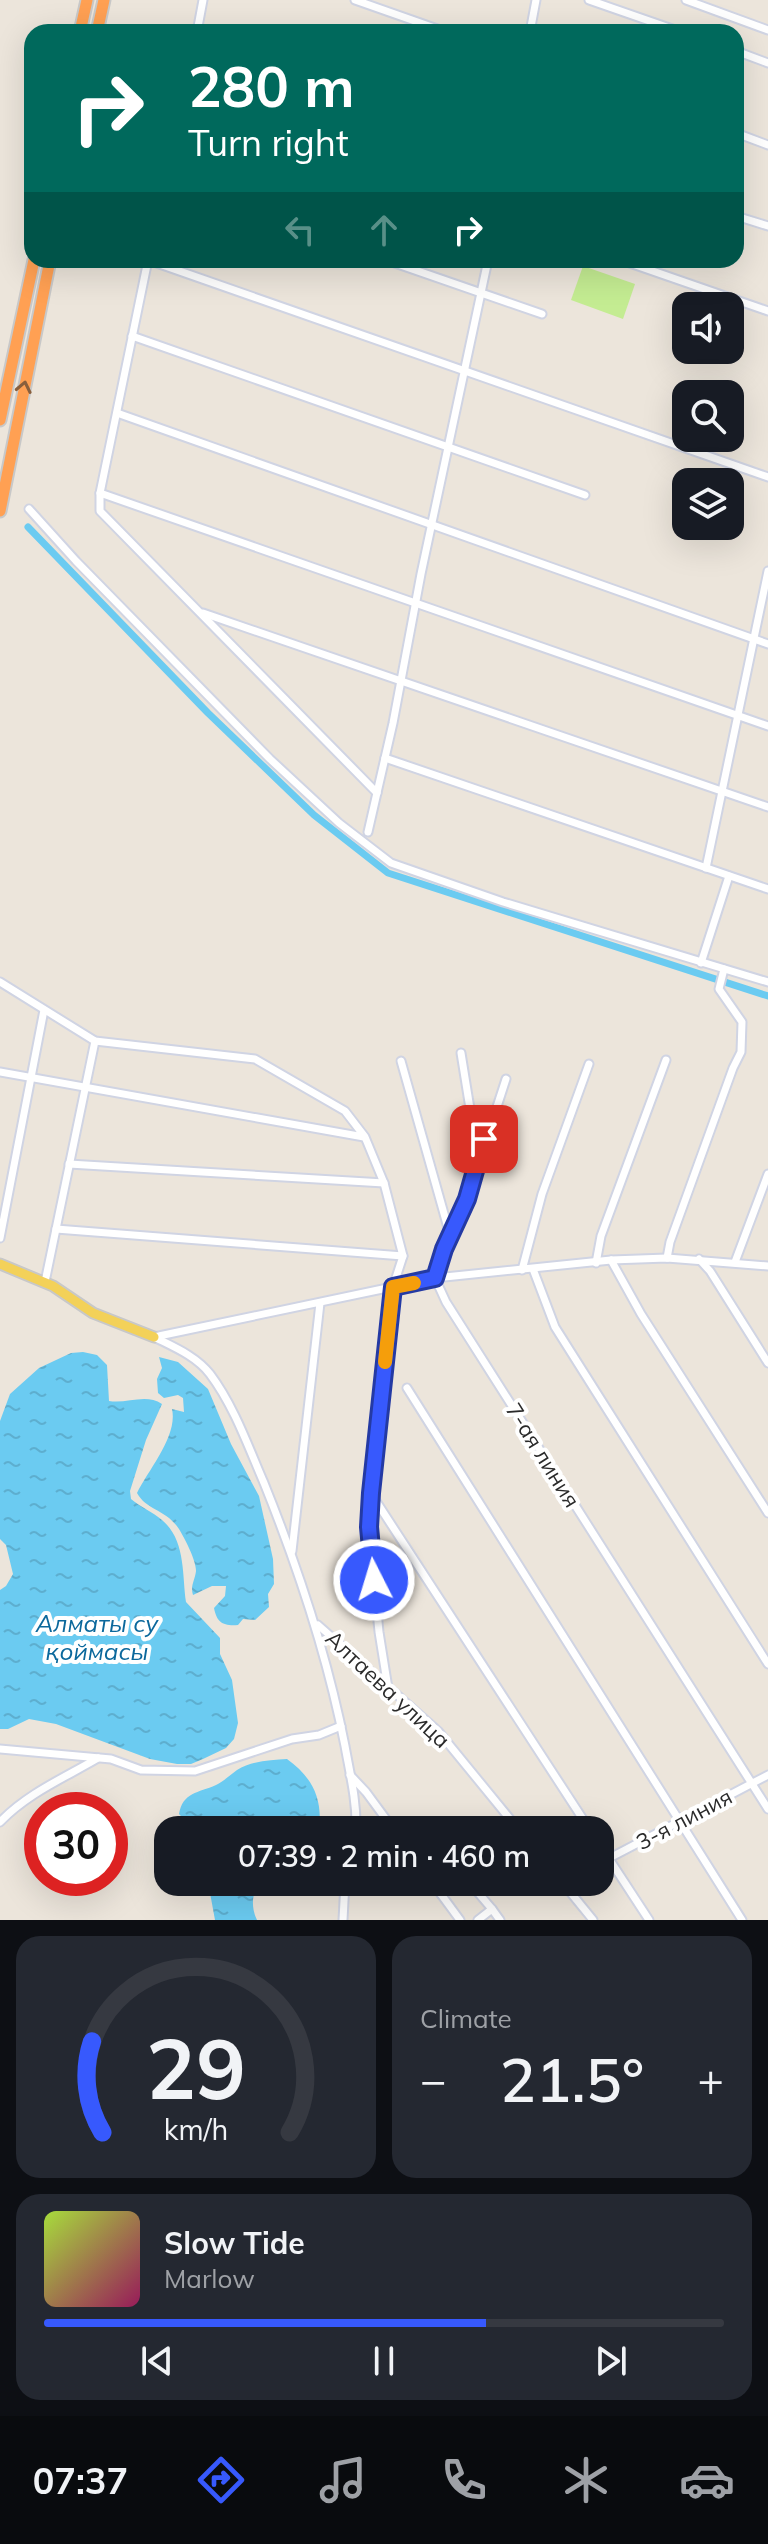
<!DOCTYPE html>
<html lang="en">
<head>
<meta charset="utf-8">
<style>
	body { margin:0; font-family:Mulish,sans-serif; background:#242831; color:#f1f3f6; height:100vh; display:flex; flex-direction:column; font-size:30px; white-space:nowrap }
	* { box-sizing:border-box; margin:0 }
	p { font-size:26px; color:#9ea1a6 }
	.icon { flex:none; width:44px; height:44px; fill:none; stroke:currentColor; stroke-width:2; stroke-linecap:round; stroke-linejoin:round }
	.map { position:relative; height:1920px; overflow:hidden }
	.panel { display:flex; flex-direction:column; gap:16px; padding:16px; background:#0d0f14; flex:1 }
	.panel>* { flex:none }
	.hud { position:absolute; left:24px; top:24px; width:720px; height:244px; border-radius:24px; box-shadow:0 8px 32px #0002; background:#00695c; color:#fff; overflow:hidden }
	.controls { position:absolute; left:672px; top:292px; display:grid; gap:16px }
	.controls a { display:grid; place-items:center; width:72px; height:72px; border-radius:16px; background:#171b24; box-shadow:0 8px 32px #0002; font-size:40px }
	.speed { position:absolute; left:24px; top:1792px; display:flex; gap:16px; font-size:40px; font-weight:700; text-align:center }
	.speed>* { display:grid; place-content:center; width:104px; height:104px; border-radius:50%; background:#171b24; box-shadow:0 8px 32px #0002; line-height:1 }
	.speed .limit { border:12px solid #d22; background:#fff; color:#111 }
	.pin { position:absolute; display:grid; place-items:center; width:68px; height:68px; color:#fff; margin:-34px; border-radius:16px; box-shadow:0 4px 12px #0006 }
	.me { position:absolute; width:88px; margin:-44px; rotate:355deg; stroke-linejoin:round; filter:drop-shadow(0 0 6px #0008) }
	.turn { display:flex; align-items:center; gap:28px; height:168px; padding:0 32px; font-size:36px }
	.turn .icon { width:104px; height:104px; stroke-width:2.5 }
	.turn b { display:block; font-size:56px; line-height:68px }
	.lanes { display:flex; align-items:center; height:76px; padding:0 32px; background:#0003; justify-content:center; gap:40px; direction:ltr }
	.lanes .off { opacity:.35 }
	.big { font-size:60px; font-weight:600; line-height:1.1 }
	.panel .tile { flex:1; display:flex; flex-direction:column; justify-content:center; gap:12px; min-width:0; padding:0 28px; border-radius:24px; background:#242831 }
	.panel .dial { align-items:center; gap:0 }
	.dial svg { height:208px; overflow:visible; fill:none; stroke:#363941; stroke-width:7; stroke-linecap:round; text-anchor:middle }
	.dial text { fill:#f1f3f6; stroke:none }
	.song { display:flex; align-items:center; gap:24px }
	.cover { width:96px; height:96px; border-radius:12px; background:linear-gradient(135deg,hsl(80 70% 55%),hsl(330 70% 35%)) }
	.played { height:8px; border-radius:4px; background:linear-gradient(90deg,#3759fd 65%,#363941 65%) }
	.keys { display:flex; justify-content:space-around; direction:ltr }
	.heat { display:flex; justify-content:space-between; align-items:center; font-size:44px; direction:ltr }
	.panel .tiles { flex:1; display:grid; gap:16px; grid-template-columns:1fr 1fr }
	.tile:last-child { grid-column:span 2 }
	.trip { position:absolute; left:154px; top:1816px; width:460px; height:80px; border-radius:24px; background:#171b24; box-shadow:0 8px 32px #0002; font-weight:600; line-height:80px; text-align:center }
	.dock { display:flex; height:128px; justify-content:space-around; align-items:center; background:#090b0e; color:#9ea1a6 }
	.dock .icon { width:56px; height:56px }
	.dock .current { color:#3759fd }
	.dock b { font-size:36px; color:#f1f3f6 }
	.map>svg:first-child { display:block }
	.pitch { fill:#c4ec92 }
	.water { fill:url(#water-ripples) }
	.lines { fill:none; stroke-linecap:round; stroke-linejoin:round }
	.canal { stroke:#6bcbf1; stroke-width:7 }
	.minor-casing { stroke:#d0d4e3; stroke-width:11 }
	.major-casing { stroke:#c8c8c8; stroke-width:13 }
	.highway-casing { stroke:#c8c8c8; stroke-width:15 }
	.minor { stroke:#fff; stroke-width:7 }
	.major { stroke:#f3d159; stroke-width:9 }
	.highway { stroke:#ffa053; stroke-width:11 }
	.oneway { stroke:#8a5f3c }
	.route-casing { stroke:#243aa4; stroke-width:20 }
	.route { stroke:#3759fd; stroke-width:14 }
	.slow { stroke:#f59e0b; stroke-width:14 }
	.labels { text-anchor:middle; stroke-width:8; stroke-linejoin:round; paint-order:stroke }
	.street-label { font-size:22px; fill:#2a2a2a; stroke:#fff }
	.water-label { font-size:24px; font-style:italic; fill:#0b689c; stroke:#fff }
</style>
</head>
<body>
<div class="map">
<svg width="768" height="1920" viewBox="0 0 768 1920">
	<defs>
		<pattern id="water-ripples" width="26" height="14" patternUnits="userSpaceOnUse" patternTransform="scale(2)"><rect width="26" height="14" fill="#6bcbf1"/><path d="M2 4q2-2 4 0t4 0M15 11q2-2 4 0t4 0" fill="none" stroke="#5daecf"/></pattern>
	</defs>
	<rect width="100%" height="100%" fill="#ece5db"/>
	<path class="pitch" d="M 583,266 L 635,284 L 623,319 L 571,300 Z"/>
	<g class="water">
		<path d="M 83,1352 L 97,1355 L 107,1365 L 109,1401 C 127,1404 146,1393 162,1404 L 146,1440 L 130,1491 L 131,1499 C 140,1507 153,1512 162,1520 C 186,1540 182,1575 186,1602 L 220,1638 L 220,1654 L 232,1680 L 238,1723 L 234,1739 L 226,1748 L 203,1759 L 191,1764 L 177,1764 L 150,1759 L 56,1724 L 29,1719 L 8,1729 L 0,1729 L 0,1590 L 6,1586 L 13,1574 L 6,1545 L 0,1539 L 0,1421 L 10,1394 L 39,1368 L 71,1353 Z"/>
		<path d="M 159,1357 L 178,1362 L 208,1389 L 231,1444 L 259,1496 L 273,1559 L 274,1584 L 268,1594 L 269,1607 L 255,1620 L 243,1619 L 238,1625 C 223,1626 217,1623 214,1608 L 225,1596 L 226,1586 L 212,1586 L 193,1595 C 190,1586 195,1580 196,1571 C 196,1560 185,1539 179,1529 C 167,1510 146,1510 137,1493 C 149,1469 178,1436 172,1409 L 184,1412 L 183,1398 L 178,1395 L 164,1398 L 158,1393 L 157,1379 L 162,1368 Z"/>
		<path d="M 287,1759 C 312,1777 323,1798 319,1830 L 194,1830 L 179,1814 C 183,1792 198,1793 216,1785 C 224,1781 230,1775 237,1770 C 251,1761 271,1760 287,1759 Z"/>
		<path d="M 208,1882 L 261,1882 C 251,1892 251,1908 257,1920 L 215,1920 Z"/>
	</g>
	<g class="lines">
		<path class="canal" d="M 28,527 L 208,713 L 314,815 L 388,873 L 768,996"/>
		<g class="minor-casing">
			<g id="minor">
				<path d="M 355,0 L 446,32"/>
				<path d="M 589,0 L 681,32"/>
				<path d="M 686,0 L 768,30"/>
				<path d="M 198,28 L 210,32"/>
				<path d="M 197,32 L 203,0"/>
				<path d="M 530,32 L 536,0"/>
				<path d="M 736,51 L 768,63"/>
				<path d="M 736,133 L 768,145"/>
				<path d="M 736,216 L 768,226"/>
				<path d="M 148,260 L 768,477"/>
				<path d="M 148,260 L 100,493 L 100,511 L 377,793"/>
				<path d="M 386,260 L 542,314"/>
				<path d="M 621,260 L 768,311"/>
				<path d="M 132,336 L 585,495"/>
				<path d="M 117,413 L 768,644"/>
				<path d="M 100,493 L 768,726"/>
				<path d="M 29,509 L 76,561 L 270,759 L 339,823 L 391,863 L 503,902 L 768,982"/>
				<path d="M 203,613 L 768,807"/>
				<path d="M 385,758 L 768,889"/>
				<path d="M 368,832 L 393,723 L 421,574 L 488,260"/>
				<path d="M 706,868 L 768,571"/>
				<path d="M 701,963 L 729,876"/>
				<path d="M 0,982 L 95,1041 L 255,1059 L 345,1111 L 365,1137 L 384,1183 L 403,1256 L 393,1287 L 369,1527 L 379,1632 L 388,1688"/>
				<path d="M 461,1053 L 478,1158"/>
				<path d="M 401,1061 L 450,1235"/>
				<path d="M 0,1072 L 364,1137"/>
				<path d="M 506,1079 L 467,1199 L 444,1249 L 435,1278 L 446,1302 L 768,1809"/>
				<path d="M 69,1164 L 384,1183"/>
				<path d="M 56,1229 L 403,1256"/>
				<path d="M 0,1238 L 44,1010"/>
				<path d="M 667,1258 L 670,1242 L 733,1068 L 741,1052 L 742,1022 L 719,989 L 724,969"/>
				<path d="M 699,1259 L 710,1271 L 768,1363"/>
				<path d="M 611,1260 L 641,1314 L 768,1513"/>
				<path d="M 735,1262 L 768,1174"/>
				<path d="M 596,1263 L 601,1236 L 666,1060"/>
				<path d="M 533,1269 L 555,1327 L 768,1664"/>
				<path d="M 522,1270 L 542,1194 L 589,1064"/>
				<path d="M 45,1282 L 95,1041"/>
				<path d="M 154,1337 L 435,1278 L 611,1260 L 667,1258 L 768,1266"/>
				<path d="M 154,1337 C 174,1347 196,1356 210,1374 C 234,1406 248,1446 264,1483 C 299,1570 327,1654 345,1746 C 350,1774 357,1802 356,1830"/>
				<path d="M 407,1388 L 742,1920"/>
				<path d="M 372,1495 L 590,1830"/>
				<path d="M 292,1551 L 320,1303"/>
				<path d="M 318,1625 L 438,1731 L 519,1830"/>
				<path d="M 0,1749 L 111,1759 L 141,1770 L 195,1771 L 292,1739 L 319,1735 L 341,1726"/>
				<path d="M 350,1775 L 366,1792 L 394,1830"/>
				<path d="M 0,1822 C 28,1793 64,1778 98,1758"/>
				<path d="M 600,1845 L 649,1920"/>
				<path d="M 600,1863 L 768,1775"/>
				<path d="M 432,1882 L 460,1920"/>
				<path d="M 469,1882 L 492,1909"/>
				<path d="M 562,1882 L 593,1920"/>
				<path d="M 441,1894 L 462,1882"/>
				<path d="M 343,1920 L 345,1882"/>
				<path d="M 478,1920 L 492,1909 L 500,1920"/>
			</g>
		</g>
		<g class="major-casing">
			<path id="major" d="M 0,1264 L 53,1286 L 93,1313 L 154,1337"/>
		</g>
		<g class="highway-casing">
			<g id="highway">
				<path d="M 80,32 L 87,0"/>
				<path d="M 97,32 L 104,0"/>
				<path d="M 0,420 L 34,260"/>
				<path d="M 0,511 L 50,260"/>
			</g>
		</g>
		<use href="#minor" class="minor"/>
		<use href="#major" class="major"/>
		<use href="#highway" class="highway"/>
	</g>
	<defs><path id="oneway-chevron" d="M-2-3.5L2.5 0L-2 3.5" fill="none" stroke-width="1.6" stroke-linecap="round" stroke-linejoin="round" transform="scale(2)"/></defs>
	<use class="oneway" href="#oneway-chevron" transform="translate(24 387) rotate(-78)"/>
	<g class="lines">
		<g class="route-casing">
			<path id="route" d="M 374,1580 L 369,1527 L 371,1493 L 393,1287 L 435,1278 L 444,1249 L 467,1199 L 484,1139"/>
		</g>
		<use href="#route" class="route"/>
		<path class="slow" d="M 385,1362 L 393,1287 L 414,1283"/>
	</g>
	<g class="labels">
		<g class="street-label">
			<text transform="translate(543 1455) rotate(58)" y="8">7-ая линия</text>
			<text transform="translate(388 1689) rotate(43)" y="8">Алтаева улица</text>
			<text transform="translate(684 1819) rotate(-28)" y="8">3-я линия</text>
		</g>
		<g class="water-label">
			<text x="97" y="1632">Алматы су<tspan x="97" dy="28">қоймасы</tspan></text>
		</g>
	</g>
</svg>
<div class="controls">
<a><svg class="icon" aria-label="sound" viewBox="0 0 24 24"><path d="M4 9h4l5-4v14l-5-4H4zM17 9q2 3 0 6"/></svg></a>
<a><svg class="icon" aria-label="search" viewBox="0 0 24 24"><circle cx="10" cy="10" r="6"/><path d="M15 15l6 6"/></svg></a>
<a><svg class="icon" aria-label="layers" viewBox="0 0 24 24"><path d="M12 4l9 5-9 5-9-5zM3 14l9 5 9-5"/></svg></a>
</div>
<div class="speed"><div class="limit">30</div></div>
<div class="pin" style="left:484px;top:1139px;background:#d93025"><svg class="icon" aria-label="arrive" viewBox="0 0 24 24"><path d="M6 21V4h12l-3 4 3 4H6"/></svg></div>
<svg class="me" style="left:374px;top:1580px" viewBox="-20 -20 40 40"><circle r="17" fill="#3759fd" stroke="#fff" stroke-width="3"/><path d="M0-11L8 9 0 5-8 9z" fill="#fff"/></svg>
<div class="trip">07:39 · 2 min · 460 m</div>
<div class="hud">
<div class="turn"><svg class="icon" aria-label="right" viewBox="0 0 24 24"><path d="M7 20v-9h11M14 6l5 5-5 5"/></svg><div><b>280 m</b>Turn right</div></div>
<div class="lanes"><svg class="icon off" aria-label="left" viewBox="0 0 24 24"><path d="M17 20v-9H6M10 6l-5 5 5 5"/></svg><svg class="icon off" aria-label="ahead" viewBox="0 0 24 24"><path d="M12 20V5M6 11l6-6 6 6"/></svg><svg class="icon" aria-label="right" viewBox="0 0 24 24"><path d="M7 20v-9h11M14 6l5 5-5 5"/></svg></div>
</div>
</div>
<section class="panel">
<div class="tiles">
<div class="tile dial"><svg viewBox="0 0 100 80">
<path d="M14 69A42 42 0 1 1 86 69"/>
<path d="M14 69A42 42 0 0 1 10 34" stroke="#3759fd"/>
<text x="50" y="56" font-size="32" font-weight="700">29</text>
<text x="50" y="72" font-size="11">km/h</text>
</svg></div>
<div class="tile"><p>Climate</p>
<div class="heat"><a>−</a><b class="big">21.5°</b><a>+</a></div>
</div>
<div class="tile">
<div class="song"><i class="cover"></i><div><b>Slow Tide</b><p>Marlow</p></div></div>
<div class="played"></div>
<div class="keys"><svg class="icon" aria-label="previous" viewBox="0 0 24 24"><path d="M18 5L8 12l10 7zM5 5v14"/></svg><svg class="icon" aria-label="pause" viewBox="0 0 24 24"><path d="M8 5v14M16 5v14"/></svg><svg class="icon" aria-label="next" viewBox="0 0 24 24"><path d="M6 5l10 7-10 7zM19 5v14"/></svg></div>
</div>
</div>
</section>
<nav class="dock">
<b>07:37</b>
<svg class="icon current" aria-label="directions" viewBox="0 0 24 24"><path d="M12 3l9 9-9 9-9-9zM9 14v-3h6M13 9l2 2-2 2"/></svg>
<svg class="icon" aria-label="music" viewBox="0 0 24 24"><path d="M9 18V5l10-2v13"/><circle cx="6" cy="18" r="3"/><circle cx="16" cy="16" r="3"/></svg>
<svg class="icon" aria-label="phone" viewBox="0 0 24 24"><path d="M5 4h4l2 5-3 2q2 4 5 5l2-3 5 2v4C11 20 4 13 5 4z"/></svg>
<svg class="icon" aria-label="climate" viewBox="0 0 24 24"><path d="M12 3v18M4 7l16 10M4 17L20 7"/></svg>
<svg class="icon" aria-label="car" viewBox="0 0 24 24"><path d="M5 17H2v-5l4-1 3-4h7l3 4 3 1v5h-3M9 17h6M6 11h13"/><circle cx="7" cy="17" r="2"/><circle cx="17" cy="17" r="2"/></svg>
</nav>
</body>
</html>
